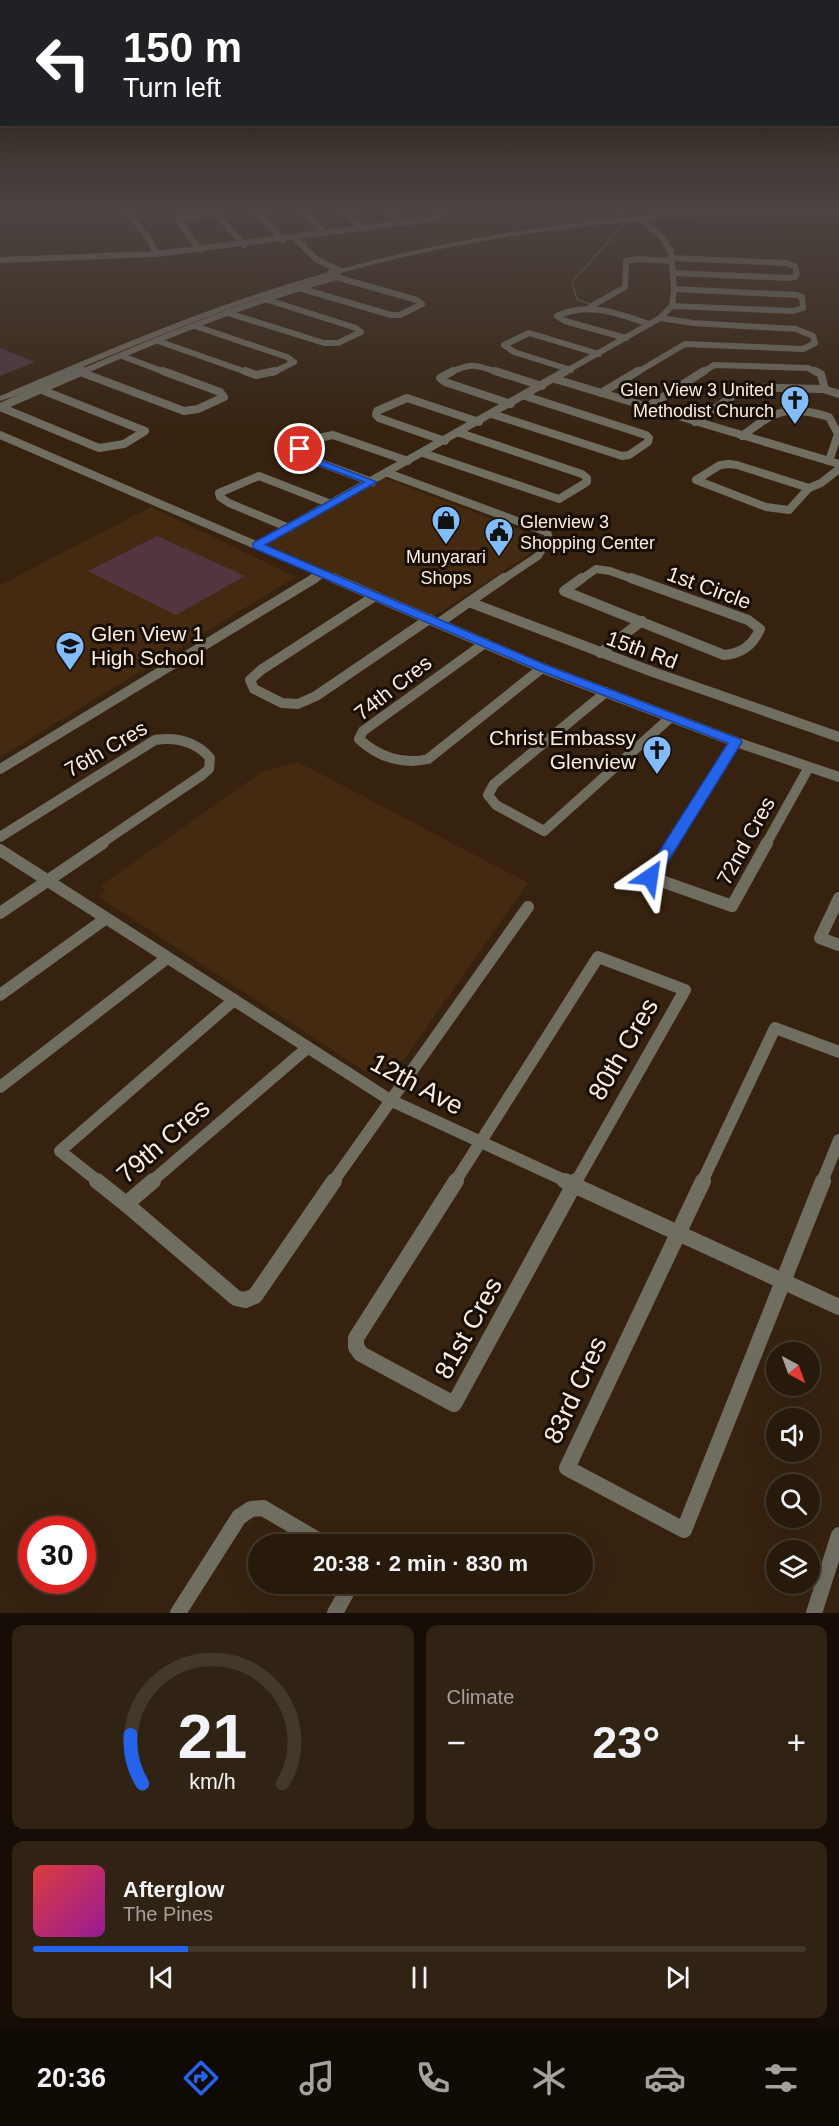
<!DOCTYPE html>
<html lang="en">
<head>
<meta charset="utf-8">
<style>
	body { margin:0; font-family:Arial,sans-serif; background:#302314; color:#f1f3f6; height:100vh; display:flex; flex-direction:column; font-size:22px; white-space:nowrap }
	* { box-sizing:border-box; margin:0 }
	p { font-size:20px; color:#a5a19d }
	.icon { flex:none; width:33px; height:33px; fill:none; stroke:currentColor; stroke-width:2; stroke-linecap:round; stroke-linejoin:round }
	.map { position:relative; height:1613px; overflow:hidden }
	.side { display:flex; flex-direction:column; gap:12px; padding:12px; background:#160e06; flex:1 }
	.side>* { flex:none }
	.guide { position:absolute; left:0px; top:0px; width:840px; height:126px; box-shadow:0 6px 24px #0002,0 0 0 2px #44382c; background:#202124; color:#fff; overflow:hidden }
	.needle { width:39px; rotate:139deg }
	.controls { position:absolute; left:766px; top:1342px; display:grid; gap:12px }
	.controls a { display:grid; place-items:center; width:54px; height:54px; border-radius:50%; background:#281a0b; box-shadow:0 6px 24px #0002,0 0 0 2px #44382c; font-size:30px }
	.speed { position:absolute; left:18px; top:1516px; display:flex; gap:12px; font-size:30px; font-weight:700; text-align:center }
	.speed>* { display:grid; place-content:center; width:78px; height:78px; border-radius:50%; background:#281a0b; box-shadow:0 6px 24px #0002,0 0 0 2px #44382c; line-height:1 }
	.speed .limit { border:9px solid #d22; background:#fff; color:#111 }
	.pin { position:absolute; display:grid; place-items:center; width:51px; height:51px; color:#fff; margin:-26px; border:3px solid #fff; border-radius:50%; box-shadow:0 2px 6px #0007 }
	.me { position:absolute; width:66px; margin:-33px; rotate:32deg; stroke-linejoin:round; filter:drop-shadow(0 0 4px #0008) }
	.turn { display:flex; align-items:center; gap:21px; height:126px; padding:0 24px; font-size:27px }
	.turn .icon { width:78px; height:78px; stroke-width:2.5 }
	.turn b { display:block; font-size:42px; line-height:51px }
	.big { font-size:45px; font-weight:800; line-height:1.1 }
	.side .tile { flex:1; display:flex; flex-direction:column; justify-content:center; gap:9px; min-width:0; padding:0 21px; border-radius:12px; background:#302314 }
	.side .dial { align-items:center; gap:0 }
	.dial svg { height:156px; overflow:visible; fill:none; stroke:#44382c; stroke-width:7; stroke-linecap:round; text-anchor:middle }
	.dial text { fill:#f1f3f6; stroke:none }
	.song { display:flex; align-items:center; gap:18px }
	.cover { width:72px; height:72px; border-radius:9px; background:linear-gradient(135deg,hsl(0 70% 55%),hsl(300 70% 35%)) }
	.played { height:6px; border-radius:3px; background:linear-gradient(90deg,#2563eb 20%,#44382c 20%) }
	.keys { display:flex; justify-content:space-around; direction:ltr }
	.heat { display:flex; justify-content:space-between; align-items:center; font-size:33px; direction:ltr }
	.side .tiles { flex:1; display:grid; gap:12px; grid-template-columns:1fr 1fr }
	.tile:last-child { grid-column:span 2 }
	.trip { position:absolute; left:248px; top:1534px; width:345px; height:60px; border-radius:30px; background:#281a0b; box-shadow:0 6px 24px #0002,0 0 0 2px #44382c; font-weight:800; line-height:60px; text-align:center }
	.tabs { display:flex; height:96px; justify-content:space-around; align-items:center; background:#100a04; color:#a5a19d }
	.tabs .icon { width:42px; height:42px }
	.tabs .on { color:#2563eb }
	.tabs b { font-size:27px; color:#f1f3f6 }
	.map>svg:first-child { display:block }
	.built { fill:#432a11 }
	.green { fill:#513540 }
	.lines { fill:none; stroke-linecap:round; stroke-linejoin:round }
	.stream { stroke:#4f6241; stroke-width:1.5 }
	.minor-far4 { stroke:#706d61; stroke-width:6 }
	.minor-far3 { stroke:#706d61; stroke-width:8 }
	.minor-far2 { stroke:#706d61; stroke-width:10 }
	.minor-far1 { stroke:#706d61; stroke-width:12 }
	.minor { stroke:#706d61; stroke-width:16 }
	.tertiary { fill:#706d61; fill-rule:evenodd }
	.route { fill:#2563eb; stroke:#184099; stroke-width:1.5 }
	.labels { text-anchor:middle; stroke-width:6; stroke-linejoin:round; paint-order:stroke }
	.far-poi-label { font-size:18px; fill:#faede1; stroke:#170e07; text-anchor:end }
	.street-label { font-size:21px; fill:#faede1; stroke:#170e07 }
	.poi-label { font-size:21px; fill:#faede1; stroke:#170e07; text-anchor:start }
	.near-street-label { font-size:26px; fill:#faede1; stroke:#170e07 }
</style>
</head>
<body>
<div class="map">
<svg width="839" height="1613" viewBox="0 0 839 1613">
	<rect width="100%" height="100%" fill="#36220f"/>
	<g class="built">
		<path d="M 382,477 L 534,535 L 520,546 L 531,553 L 434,616 L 262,545 Z"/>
		<path d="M 151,507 L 296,577 L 0,757 L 0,585 Z"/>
		<path d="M 298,762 L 528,883 L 388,1082 L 364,1071 L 98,896 L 106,890 L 100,886 L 263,771 Z"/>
	</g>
	<g class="green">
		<path d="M 0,348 L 35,362 L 0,376 Z"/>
		<path d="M 157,536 L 245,576 L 176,615 L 88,571 Z"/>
	</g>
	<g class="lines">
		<g class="stream">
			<path d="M 619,218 L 624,210"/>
			<path d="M 589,304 L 577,299 L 572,282 L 625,223"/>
		</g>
		<g class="minor-far4">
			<path d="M 126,210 L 151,242 L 156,254"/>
			<path d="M 256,210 L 283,240"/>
			<path d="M 301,210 L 326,234"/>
			<path d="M 343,210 L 364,229"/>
			<path d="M 388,210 L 403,224"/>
			<path d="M 295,238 L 316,259 L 340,271"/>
			<path d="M 200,250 L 177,219 L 216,214 L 244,245"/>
			<path d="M 671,258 L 786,263 L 795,266 L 797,274 L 795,277 L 788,278 L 674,273"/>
			<path d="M 0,260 L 156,254 L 440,218"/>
			<path d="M 299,288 L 391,315 L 400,315 L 422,304 L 417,300 L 336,277"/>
			<path d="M 672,306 L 793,311 L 803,308 L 802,297 L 797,295 L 674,289"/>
			<path d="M 590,307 L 625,287 L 626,261 L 637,259 L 672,261"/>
			<path d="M 228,313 L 324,343 L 338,343 L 361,332 L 356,328 L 265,299"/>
			<path d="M 195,326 L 287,357 L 294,362 L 272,373"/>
			<path d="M 626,338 L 565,321 L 557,316 C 589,301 618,314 650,324"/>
			<path d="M 158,341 L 249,373"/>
			<path d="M 122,356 L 167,373"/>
			<path d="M 571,370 L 514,352 L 504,345 L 529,333 L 599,354"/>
			<path d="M 80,373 C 164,336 248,302 336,277 L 330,273"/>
			<path d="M 450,373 C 472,361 478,366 500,373"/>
			<path d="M 563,373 L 660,318 L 672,306 L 674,289 L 671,251 L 661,236 L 639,219"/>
			<path d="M 636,373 L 685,344 L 803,349 L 815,343 L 813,336 L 796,329 L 693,323 L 660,318"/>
			<path d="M 702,373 L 714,365 L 808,368 L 818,373"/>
		</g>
		<g class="minor-far3">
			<path d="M 245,371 L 256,375 L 275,371"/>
			<path d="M 453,371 L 440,378 L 445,382 L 511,404"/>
			<path d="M 495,371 L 542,386"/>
			<path d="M 83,373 L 184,411 L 198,409 L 224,397 L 220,392 L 163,371"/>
			<path d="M 555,379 L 839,464"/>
			<path d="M 823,389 L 839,394"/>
			<path d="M 42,390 L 145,431 L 124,444 L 99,448 L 0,407 L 83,371"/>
			<path d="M 601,393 L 638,371"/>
			<path d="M 647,407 L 704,371"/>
			<path d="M 492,414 L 622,456 L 629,455 L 648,442 L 649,438 L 646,435 L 525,396"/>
			<path d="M 695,422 L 746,387 L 821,389 L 824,386 L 821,374 L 815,371"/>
			<path d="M 0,435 L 337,580"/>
			<path d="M 742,436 C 775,411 787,404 829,417 L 838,434 L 829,461"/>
			<path d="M 445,441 L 379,418 L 376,415 L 377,411 L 407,398 L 479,422"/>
			<path d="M 423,453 L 559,499 L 587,482 L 587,478 L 582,474 L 460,433"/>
			<path d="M 729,464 L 737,465 L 809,488 L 789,510 L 766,507 L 696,480 L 720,465 Z"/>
			<path d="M 388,473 L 547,532 L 549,538 L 538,556 L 502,580"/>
			<path d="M 372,482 L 302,456 L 298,452 L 323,437 L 333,435 L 408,461"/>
			<path d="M 809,488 L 821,483 L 839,469"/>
			<path d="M 289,528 L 229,503 L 220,497 L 219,493 L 259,476 L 331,504"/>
			<path d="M 257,545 L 566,371"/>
			<path d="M 312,580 L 322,574"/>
			<path d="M 580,580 L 596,569 L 610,571 L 635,580"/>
		</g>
		<g class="minor-far2">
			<path d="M 333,578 L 542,668 L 736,742 L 839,777"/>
			<path d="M 582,578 L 564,591 L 724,655 C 741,654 753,645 760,629 L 748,620 L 631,578"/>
			<path d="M 375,596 L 261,670 L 250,680 L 254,689 L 282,703 L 298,704 L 316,696 L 429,619"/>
			<path d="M 469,602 L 504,578"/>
			<path d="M 439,623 L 469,602 L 653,672 L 839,737"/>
			<path d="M 485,643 L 363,731 L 359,739 C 378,757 403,765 428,759 L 542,668"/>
			<path d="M 600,653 L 642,621"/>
			<path d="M 606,692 L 494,784 L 488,795 L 496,805 L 544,831 L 671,717"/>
			<path d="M 0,769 L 315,578"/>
			<path d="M 0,837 L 155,740 C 176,737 196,742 210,758 L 209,769 L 202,775 L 100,844"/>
			<path d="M 671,844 L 736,742"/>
			<path d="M 766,844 L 809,767"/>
		</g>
		<g class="minor-far1">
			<path d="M 672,843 L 650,877 L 732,906 L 767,843"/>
			<path d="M 0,850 L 390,1100 L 568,1182"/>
			<path d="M 839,898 L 820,938 L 839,945"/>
			<path d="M 0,913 L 103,843"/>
			<path d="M 0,995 L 105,919"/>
			<path d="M 0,1087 L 167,958"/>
			<path d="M 99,1182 L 60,1151 L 234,1000"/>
			<path d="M 151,1182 L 306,1049"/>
			<path d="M 333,1182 L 528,907"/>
			<path d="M 455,1182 L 598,957 L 685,990 L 576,1182"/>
			<path d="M 702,1182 L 775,1028 L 839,1052"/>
			<path d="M 822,1182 L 839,1140"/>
		</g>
		<g class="minor">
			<path d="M 97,1181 L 126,1204 L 153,1181"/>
			<path d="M 456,1181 L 356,1338 L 356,1347 L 361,1354 L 454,1404 L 576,1181"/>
			<path d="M 565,1181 L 839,1307"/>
			<path d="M 703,1181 L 567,1468 L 684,1530 L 823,1181"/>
			<path d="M 126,1204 L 236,1298 L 245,1300 L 255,1296 L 334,1181"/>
			<path d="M 178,1613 L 239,1517 L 251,1509 L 263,1508 L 326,1545"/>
			<path d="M 335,1613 L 351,1584"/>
			<path d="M 814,1613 L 839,1535"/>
		</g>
		<path class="tertiary" d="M 742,210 L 839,210 L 839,212 C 645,213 451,233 266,296 C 207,316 150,339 92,363 C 62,376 31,392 0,401 L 0,396 C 88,359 175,320 266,291 C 420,241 580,216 742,210 Z"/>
	</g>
	<linearGradient id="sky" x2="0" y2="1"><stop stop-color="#1e1308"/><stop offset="0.48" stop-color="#4c4442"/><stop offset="1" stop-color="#4c4442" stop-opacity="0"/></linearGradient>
	<rect width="839" height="436" fill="url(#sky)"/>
	<path class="route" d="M 300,446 L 303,447 L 305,454 L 377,482 L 265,545 L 546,665 L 740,739 L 742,742 L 656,881 L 645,881 L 643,877 L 728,743 L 538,670 L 253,548 L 253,543 L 364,482 L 299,458 L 293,452 Z"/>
	<defs>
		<g id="church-pin" transform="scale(1.5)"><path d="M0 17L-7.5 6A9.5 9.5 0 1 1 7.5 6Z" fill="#82bcfa" stroke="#170e07"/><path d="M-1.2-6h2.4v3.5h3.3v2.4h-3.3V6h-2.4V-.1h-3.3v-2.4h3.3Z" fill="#111"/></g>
		<g id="shop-pin" transform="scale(1.5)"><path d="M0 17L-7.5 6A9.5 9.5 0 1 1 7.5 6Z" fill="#82bcfa" stroke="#170e07"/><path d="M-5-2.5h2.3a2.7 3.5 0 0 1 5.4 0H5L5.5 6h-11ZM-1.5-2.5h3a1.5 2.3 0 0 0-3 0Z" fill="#111"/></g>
		<g id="civic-pin" transform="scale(1.5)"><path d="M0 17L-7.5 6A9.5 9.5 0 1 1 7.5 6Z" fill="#82bcfa" stroke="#170e07"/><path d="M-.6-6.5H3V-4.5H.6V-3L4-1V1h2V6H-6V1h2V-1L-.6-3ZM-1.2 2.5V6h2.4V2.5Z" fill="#111"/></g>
		<g id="school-pin" transform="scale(1.5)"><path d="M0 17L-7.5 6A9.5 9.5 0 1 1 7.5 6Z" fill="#82bcfa" stroke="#170e07"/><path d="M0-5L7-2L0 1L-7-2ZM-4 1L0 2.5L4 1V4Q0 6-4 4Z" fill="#111"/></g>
	</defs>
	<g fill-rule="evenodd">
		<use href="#church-pin" x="795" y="400"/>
		<use href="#shop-pin" x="446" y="520"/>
		<use href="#civic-pin" x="499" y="532"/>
		<use href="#school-pin" x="70" y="646"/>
		<use href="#church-pin" x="657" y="750"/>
	</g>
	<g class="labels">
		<g class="far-poi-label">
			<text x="774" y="396">Glen View 3 United<tspan x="774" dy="21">Methodist Church</tspan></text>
			<text x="520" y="528" text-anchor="start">Glenview 3<tspan x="520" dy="21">Shopping Center</tspan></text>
			<text x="446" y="563" text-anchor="middle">Munyarari<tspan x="446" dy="21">Shops</tspan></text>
		</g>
		<g class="street-label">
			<text transform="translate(709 588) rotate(20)" y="7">1st Circle</text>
			<text transform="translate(642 650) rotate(20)" y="7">15th Rd</text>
			<text transform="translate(393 688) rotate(-38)" y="7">74th Cres</text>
			<text transform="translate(106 749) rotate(-30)" y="7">76th Cres</text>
			<text transform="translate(746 841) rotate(-61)" y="7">72nd Cres</text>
		</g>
		<g class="poi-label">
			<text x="91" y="641">Glen View 1<tspan x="91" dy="24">High School</tspan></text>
			<text x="636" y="745" text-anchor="end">Christ Embassy<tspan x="636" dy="24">Glenview</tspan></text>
		</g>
		<g class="near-street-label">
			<text transform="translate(623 1049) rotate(-60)" y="9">80th Cres</text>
			<text transform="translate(417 1084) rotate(28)" y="9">12th Ave</text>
			<text transform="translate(163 1141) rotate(-41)" y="9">79th Cres</text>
			<text transform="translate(468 1328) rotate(-61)" y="9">81st Cres</text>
			<text transform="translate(575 1390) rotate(-65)" y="9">83rd Cres</text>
		</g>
	</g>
</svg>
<div class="controls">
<a><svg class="needle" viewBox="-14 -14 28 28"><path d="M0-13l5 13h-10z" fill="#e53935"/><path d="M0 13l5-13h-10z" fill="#a5a19d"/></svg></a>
<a><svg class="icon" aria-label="sound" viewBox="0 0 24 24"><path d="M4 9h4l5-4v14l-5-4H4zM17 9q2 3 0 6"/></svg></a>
<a><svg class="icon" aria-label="search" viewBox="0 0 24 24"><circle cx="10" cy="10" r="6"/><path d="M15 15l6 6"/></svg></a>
<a><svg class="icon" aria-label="layers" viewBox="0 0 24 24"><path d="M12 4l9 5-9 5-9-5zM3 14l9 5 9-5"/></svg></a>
</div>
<div class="speed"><div class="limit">30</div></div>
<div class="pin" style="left:300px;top:449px;background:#d93025"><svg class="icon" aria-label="arrive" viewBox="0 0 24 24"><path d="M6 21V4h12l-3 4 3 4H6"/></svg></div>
<svg class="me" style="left:650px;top:877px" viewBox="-20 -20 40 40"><path d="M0-17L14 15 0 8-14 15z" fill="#2563eb" stroke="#fff" stroke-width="4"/></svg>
<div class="trip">20:38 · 2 min · 830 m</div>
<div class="guide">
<div class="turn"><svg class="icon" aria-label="left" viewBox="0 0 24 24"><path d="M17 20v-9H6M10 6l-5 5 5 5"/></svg><div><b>150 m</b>Turn left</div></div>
</div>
</div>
<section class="side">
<div class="tiles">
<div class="tile dial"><svg viewBox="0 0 100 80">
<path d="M14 69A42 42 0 1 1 86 69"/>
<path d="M14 69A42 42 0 0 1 8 44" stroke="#2563eb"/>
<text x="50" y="56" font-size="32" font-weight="700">21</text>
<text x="50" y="72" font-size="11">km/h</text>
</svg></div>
<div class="tile"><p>Climate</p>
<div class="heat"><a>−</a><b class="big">23°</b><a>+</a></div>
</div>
<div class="tile">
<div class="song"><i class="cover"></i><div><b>Afterglow</b><p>The Pines</p></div></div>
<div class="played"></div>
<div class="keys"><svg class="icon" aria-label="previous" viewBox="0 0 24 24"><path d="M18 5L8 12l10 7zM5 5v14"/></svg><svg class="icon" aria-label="pause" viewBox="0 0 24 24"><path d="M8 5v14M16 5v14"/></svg><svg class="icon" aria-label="next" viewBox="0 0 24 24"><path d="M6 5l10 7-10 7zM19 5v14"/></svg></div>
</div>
</div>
</section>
<nav class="tabs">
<b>20:36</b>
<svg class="icon on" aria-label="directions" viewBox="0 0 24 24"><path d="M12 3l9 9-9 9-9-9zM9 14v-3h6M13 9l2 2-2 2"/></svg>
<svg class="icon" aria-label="music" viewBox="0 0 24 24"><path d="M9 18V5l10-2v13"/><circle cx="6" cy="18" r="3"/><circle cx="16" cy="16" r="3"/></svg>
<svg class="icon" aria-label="phone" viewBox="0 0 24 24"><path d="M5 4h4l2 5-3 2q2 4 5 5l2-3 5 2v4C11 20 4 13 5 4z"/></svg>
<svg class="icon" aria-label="climate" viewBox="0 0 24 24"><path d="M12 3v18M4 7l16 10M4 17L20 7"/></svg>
<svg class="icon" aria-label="car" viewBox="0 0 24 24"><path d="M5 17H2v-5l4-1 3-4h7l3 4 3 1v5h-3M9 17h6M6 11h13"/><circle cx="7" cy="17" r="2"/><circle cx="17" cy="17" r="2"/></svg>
<svg class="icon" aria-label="filters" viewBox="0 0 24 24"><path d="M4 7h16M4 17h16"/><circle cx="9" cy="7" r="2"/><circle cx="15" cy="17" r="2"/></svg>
</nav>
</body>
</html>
